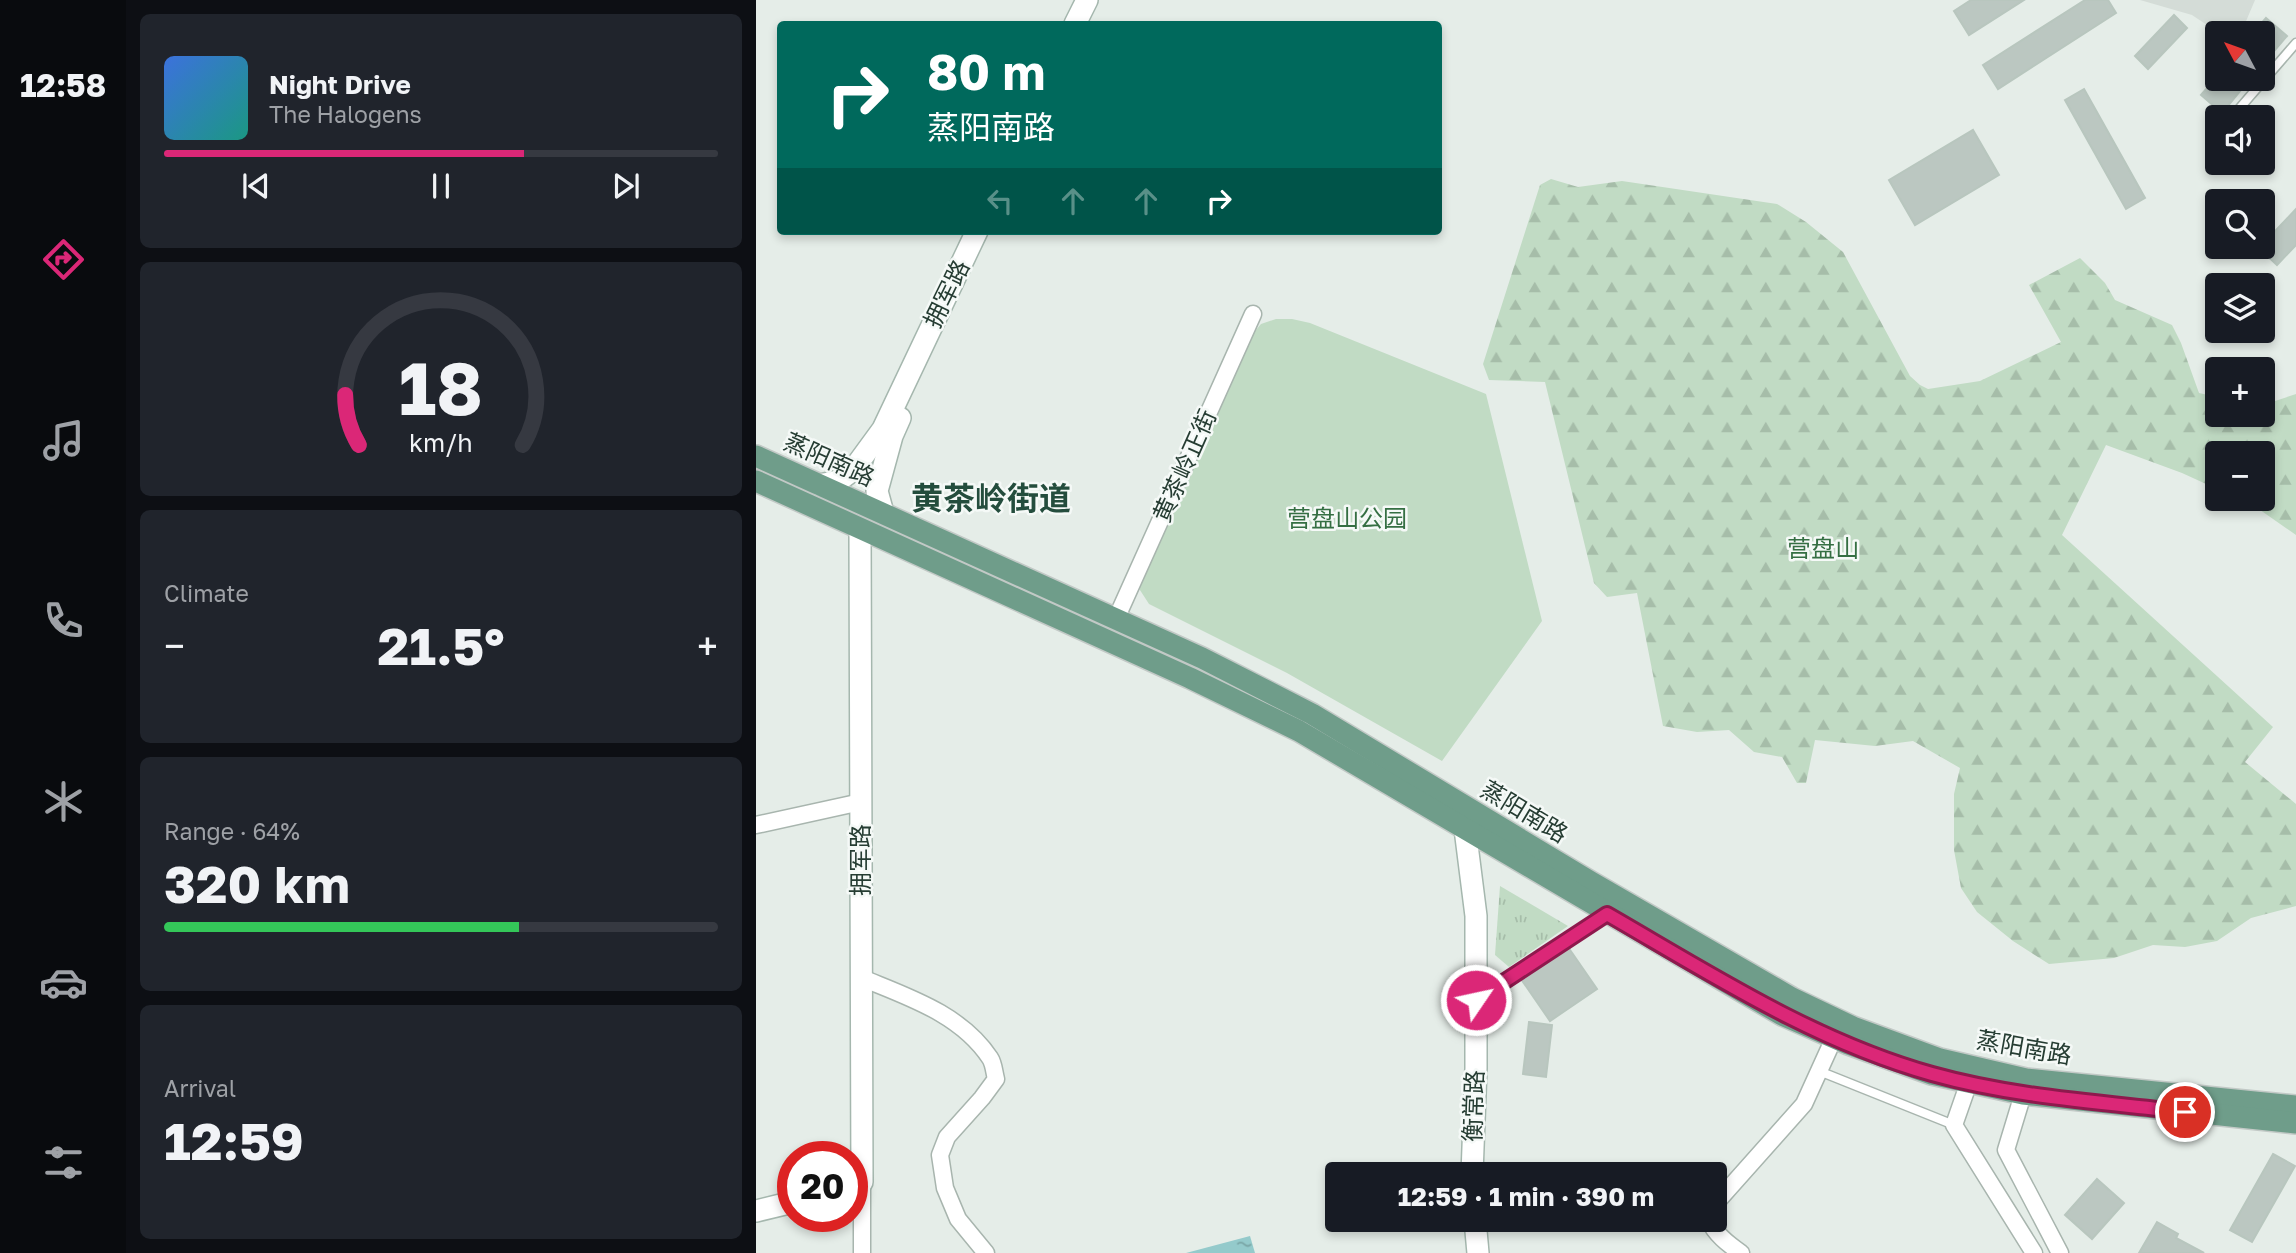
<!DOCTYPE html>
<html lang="en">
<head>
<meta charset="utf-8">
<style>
	body { margin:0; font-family:"Golos Text","Noto Sans SC",sans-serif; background:#20242c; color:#f1f3f6; height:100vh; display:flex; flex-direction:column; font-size:26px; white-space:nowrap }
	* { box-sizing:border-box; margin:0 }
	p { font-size:23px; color:#9ea1a6 }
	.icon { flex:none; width:38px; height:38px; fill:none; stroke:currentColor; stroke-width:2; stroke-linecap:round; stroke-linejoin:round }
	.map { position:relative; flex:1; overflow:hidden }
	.sheet { display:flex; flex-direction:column; gap:14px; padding:14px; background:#0d0f14; width:630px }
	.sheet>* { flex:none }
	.banner { position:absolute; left:21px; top:21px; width:665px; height:214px; border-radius:7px; box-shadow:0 4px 10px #0003; background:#00695c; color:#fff; overflow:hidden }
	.needle { width:46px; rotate:311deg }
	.buttons { position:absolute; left:1449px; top:21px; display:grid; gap:14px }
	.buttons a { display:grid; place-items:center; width:70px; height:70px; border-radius:7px; background:#171b24; box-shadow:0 4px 10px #0003; font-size:35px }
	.speed { position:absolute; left:21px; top:1141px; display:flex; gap:14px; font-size:35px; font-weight:700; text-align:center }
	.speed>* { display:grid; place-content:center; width:91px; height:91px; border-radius:50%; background:#171b24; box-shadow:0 4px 10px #0003; line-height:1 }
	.speed .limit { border:10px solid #d22; background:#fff; color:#111 }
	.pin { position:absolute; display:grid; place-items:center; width:60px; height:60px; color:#fff; margin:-30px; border:4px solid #fff; border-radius:50%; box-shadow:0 2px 7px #0007 }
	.me { position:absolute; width:77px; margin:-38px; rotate:56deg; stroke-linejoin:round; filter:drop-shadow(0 0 5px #0008) }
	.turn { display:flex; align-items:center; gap:24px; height:147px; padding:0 35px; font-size:32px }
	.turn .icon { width:91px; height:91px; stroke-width:2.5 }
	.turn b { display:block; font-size:49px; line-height:60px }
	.lanes { display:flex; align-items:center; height:66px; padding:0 35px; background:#0003; justify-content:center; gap:35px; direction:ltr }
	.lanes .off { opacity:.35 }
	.big { font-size:52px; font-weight:700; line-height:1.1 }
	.sheet .tile { flex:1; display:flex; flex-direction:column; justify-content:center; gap:10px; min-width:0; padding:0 24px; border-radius:10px; background:#20242c }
	.sheet .dial { align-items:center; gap:0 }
	.dial svg { height:182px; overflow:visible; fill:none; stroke:#363941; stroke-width:7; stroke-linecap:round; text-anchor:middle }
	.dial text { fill:#f1f3f6; stroke:none }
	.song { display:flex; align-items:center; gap:21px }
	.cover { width:84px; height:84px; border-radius:10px; background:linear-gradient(135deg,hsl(220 70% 55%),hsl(170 70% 35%)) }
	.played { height:7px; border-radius:4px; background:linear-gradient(90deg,#db2777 65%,#363941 65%) }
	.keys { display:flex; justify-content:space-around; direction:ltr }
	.heat { display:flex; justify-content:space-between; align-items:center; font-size:38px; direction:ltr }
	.charge { height:10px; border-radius:5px; background:linear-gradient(90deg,#34c759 64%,#363941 0) }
	.trip { position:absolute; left:569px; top:1162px; width:402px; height:70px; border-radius:7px; background:#171b24; box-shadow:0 4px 10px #0003; font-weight:700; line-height:70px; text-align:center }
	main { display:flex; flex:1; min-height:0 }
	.tabs { display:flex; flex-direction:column; width:126px; justify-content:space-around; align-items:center; background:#090b0e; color:#9ea1a6 }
	.tabs .icon { width:49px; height:49px }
	.tabs .active { color:#db2777 }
	.tabs b { font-size:32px; color:#f1f3f6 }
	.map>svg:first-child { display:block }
	.built { fill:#d4dcd7 }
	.grass { fill:url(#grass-tufts) }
	.forest { fill:url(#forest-firs) }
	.green { fill:#c1dbc4 }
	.water { fill:url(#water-ripples) }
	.building { fill:#bbc7c1; stroke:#b8c6be; stroke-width:2 }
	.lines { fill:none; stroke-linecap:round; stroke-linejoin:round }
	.lane-casing { stroke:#a8b5ae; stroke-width:11 }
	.street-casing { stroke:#a8b5ae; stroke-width:19 }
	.secondary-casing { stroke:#a5b7ae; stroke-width:24 }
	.primary-casing { stroke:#c2c9c6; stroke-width:24 }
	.lane { stroke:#fff; stroke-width:8 }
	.street { stroke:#fff; stroke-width:16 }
	.secondary { stroke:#fff; stroke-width:21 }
	.primary { stroke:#6f9d8a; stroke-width:21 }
	.route-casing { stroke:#8e194d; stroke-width:18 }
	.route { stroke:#db2777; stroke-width:12 }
	.labels { text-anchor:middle; stroke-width:5; stroke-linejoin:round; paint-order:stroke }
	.street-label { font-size:24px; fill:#263d33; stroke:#f5f9f7 }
	.park-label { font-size:24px; fill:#356f43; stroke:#f5f9f7 }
	.district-label { font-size:32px; font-weight:bold; fill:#244d3d; stroke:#f5f9f7 }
</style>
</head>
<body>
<main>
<nav class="tabs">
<b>12:58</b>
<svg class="icon active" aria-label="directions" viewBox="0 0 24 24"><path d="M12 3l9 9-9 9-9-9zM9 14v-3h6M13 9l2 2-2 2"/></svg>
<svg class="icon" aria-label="music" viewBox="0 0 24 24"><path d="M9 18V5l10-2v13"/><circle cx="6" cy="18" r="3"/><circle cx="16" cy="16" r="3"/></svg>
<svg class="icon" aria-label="phone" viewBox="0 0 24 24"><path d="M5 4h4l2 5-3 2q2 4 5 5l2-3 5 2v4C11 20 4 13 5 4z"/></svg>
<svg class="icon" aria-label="climate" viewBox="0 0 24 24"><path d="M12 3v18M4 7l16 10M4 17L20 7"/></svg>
<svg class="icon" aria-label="car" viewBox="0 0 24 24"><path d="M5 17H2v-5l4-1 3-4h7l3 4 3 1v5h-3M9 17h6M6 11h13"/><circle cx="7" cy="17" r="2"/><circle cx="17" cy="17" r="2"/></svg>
<svg class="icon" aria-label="filters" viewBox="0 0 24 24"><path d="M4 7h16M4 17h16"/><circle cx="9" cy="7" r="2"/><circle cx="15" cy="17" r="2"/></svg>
</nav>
<section class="sheet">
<div class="tile">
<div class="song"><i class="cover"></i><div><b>Night Drive</b><p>The Halogens</p></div></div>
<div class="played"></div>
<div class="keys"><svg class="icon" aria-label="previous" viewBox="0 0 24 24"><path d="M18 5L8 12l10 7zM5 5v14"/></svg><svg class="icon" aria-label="pause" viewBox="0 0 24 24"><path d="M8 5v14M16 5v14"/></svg><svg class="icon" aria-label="next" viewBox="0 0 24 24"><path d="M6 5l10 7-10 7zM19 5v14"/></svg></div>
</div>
<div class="tile dial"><svg viewBox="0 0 100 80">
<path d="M14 69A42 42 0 1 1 86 69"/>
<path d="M14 69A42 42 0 0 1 8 47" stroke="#db2777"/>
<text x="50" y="56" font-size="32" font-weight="700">18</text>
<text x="50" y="72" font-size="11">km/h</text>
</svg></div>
<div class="tile"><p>Climate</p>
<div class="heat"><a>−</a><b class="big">21.5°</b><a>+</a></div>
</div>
<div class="tile"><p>Range · 64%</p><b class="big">320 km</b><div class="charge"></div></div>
<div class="tile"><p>Arrival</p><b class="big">12:59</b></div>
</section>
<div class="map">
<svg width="1540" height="1253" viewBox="0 0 1540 1253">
	<defs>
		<pattern id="grass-tufts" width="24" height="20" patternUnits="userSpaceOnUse" patternTransform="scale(1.75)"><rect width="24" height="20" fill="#c1dbc4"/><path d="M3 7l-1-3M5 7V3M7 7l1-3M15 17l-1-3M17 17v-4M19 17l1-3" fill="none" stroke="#a6bda9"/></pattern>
		<pattern id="forest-firs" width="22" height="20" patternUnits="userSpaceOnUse" patternTransform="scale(1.75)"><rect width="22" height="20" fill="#c1dbc4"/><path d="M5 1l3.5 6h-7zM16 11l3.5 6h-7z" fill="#a6bda9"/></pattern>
		<pattern id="water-ripples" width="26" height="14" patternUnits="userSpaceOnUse" patternTransform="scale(1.75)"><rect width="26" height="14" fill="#94cacb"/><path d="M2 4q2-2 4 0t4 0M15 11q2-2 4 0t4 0" fill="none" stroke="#79a5a5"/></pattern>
	</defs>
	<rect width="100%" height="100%" fill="#e5ede8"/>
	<path class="built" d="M 1384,0 L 1499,0 L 1485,33 L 1463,33 L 1436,15 Z"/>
	<path class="grass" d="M 744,886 L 812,926 L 753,967 L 739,955 Z"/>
	<path class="forest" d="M 795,179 L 822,187 L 866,181 L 1021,204 L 1050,222 L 1087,252 L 1154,376 L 1164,385 L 1172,389 L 1224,381 L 1305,342 L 1273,285 L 1324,258 L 1349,283 L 1359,300 L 1416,325 L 1425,343 L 1443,393 L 1461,397 L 1461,415 L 1507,415 L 1507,405 L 1540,394 L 1540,535 L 1497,505 L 1483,499 L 1507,499 L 1507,453 L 1461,453 L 1461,489 L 1426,473 L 1350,445 L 1306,535 L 1517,727 L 1489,762 L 1540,804 L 1540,906 L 1495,918 L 1461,941 L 1429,947 L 1397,945 L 1358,958 L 1293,964 L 1257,941 L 1221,912 L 1205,888 L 1198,850 L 1198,794 L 1204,768 L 1157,741 L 1119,746 L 1059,740 L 1050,783 L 1041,783 L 1026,757 L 998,752 L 973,730 L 941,732 L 907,726 L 881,593 L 851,597 L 838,583 L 789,382 L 733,380 L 727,364 L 784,185 Z"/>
	<path class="green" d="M 520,319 L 536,319 L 554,323 L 730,394 L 786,621 L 686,761 L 531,673 L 393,604 L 382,587 L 495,336 L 505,324 Z"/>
	<path class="water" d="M 494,1236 L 499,1253 L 430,1253 Z"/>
	<g class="building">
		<path d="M 1215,0 L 1268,0 L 1213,35 L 1198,11 Z"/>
		<path d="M 1329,0 L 1352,0 L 1360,13 L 1242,89 L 1227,65 Z"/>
		<path d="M 1418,15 L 1431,28 L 1392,69 L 1379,56 Z"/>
		<path d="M 1510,18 L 1531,36 L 1507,64 L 1507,33 L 1497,33 Z"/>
		<path d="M 1459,79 L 1494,79 L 1466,113 L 1445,95 Z"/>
		<path d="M 1328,89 L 1389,198 L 1370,209 L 1309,100 Z"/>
		<path d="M 1217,130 L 1243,175 L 1159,225 L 1133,180 Z"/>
		<path d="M 1540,209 L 1540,245 L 1521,265 L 1503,248 L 1507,247 L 1507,244 Z"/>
		<path d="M 812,947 L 841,989 L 794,1021 L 765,979 Z"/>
		<path d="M 773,1022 L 796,1025 L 790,1077 L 767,1074 Z"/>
		<path d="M 1517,1154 L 1539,1166 L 1496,1242 L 1474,1230 Z"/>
		<path d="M 1341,1179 L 1368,1203 L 1336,1239 L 1309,1215 Z"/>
		<path d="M 1401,1222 L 1422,1234 L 1420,1238 L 1448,1253 L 1383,1253 Z"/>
	</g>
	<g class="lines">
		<g class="lane-casing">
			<g id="lane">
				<path d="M 1476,117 L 1540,43"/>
				<path d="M 722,999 L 849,915"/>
				<path d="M 1063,1071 L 1198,1125"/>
			</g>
		</g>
		<g class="street-casing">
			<g id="street">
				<path d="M 360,619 L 497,314"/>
				<path d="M 0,825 L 105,802"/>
				<path d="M 106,978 C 152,997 205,1014 234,1058 C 238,1064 238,1072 240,1079 L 226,1098 L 191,1137 L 184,1155 L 189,1188 L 202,1219 L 230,1253"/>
				<path d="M 1213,1082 L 1198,1125 L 1278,1253"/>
				<path d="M 1267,1094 L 1250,1150 L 1304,1253"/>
				<path d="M 959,1204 L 1048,1104 L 1078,1038"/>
				<path d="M 953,1220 C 959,1234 972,1244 985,1253"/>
				<path d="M 106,1253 L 106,1182"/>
			</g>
		</g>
		<g class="secondary-casing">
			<g id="secondary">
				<path d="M 319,24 L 331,0"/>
				<path d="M 64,485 L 82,481 L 97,470 L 127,429 L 221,231"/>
				<path d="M 127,513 L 121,491 L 136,436 L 144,418"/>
				<path d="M 709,829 L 720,916 L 720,1068 L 716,1174"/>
				<path d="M 96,1185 L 106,1182 L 104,529"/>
				<path d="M 0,1211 L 37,1202"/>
				<path d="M 719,1220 L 722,1253"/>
			</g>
		</g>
		<g class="primary-casing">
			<g id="primary">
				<path d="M 0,456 L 446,658 L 556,714 L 835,882 L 1036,998 L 1097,1027 L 1184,1059 L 1270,1079 L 1540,1106"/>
				<path d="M 0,481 L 434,678 L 543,731 L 1026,1015 L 1092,1044 L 1175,1074 L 1267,1094 L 1540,1123"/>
			</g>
		</g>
		<use href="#lane" class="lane"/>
		<use href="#street" class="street"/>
		<use href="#secondary" class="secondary"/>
		<use href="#primary" class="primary"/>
	</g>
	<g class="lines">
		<g class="route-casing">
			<path id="route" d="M 720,1000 L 851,914 C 955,974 1058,1041 1176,1074 C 1258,1097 1344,1102 1429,1112"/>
		</g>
		<use href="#route" class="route"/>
	</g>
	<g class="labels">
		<g class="street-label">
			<text transform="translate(191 294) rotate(-64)" y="8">拥军路</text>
			<text transform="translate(73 460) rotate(24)" y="8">蒸阳南路</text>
			<text transform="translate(429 466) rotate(-66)" y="8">黄茶岭正街</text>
			<text transform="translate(768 812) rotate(31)" y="8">蒸阳南路</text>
			<text transform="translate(105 860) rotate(-90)" y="8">拥军路</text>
			<text transform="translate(1268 1048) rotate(10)" y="8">蒸阳南路</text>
			<text transform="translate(718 1106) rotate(-88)" y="8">衡常路</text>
		</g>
		<g class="park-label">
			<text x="591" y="527">营盘山公园</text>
			<text x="1067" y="557">营盘山</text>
		</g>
		<g class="district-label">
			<text x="235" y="510">黄茶岭街道</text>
		</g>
	</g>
</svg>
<div class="buttons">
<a><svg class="needle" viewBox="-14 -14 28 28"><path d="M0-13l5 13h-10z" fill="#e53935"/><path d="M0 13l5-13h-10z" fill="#9ea1a6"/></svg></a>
<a><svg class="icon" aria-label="sound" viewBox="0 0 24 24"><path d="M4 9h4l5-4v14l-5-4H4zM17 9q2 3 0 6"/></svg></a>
<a><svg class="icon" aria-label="search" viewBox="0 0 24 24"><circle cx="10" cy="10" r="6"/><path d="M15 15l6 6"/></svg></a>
<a><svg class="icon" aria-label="layers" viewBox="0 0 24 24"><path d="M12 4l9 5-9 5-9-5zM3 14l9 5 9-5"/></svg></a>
<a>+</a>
<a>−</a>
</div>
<div class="speed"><div class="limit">20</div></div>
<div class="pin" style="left:1429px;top:1112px;background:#d93025"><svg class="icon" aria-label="arrive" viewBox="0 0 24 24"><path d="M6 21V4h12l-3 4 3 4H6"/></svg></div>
<svg class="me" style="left:720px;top:1000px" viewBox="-20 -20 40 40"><circle r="17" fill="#db2777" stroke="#fff" stroke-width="3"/><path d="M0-11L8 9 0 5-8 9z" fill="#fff"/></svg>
<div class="trip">12:59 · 1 min · 390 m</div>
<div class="banner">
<div class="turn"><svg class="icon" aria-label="right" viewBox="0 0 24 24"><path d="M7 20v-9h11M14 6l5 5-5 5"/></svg><div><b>80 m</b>蒸阳南路</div></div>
<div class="lanes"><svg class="icon off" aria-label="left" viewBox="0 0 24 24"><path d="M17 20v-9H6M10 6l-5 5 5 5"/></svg><svg class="icon off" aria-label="ahead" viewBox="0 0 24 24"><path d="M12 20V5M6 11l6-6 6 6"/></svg><svg class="icon off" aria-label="ahead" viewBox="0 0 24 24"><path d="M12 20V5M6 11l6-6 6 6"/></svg><svg class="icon" aria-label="right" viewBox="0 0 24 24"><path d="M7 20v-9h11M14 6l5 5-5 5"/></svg></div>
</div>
</div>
</main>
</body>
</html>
